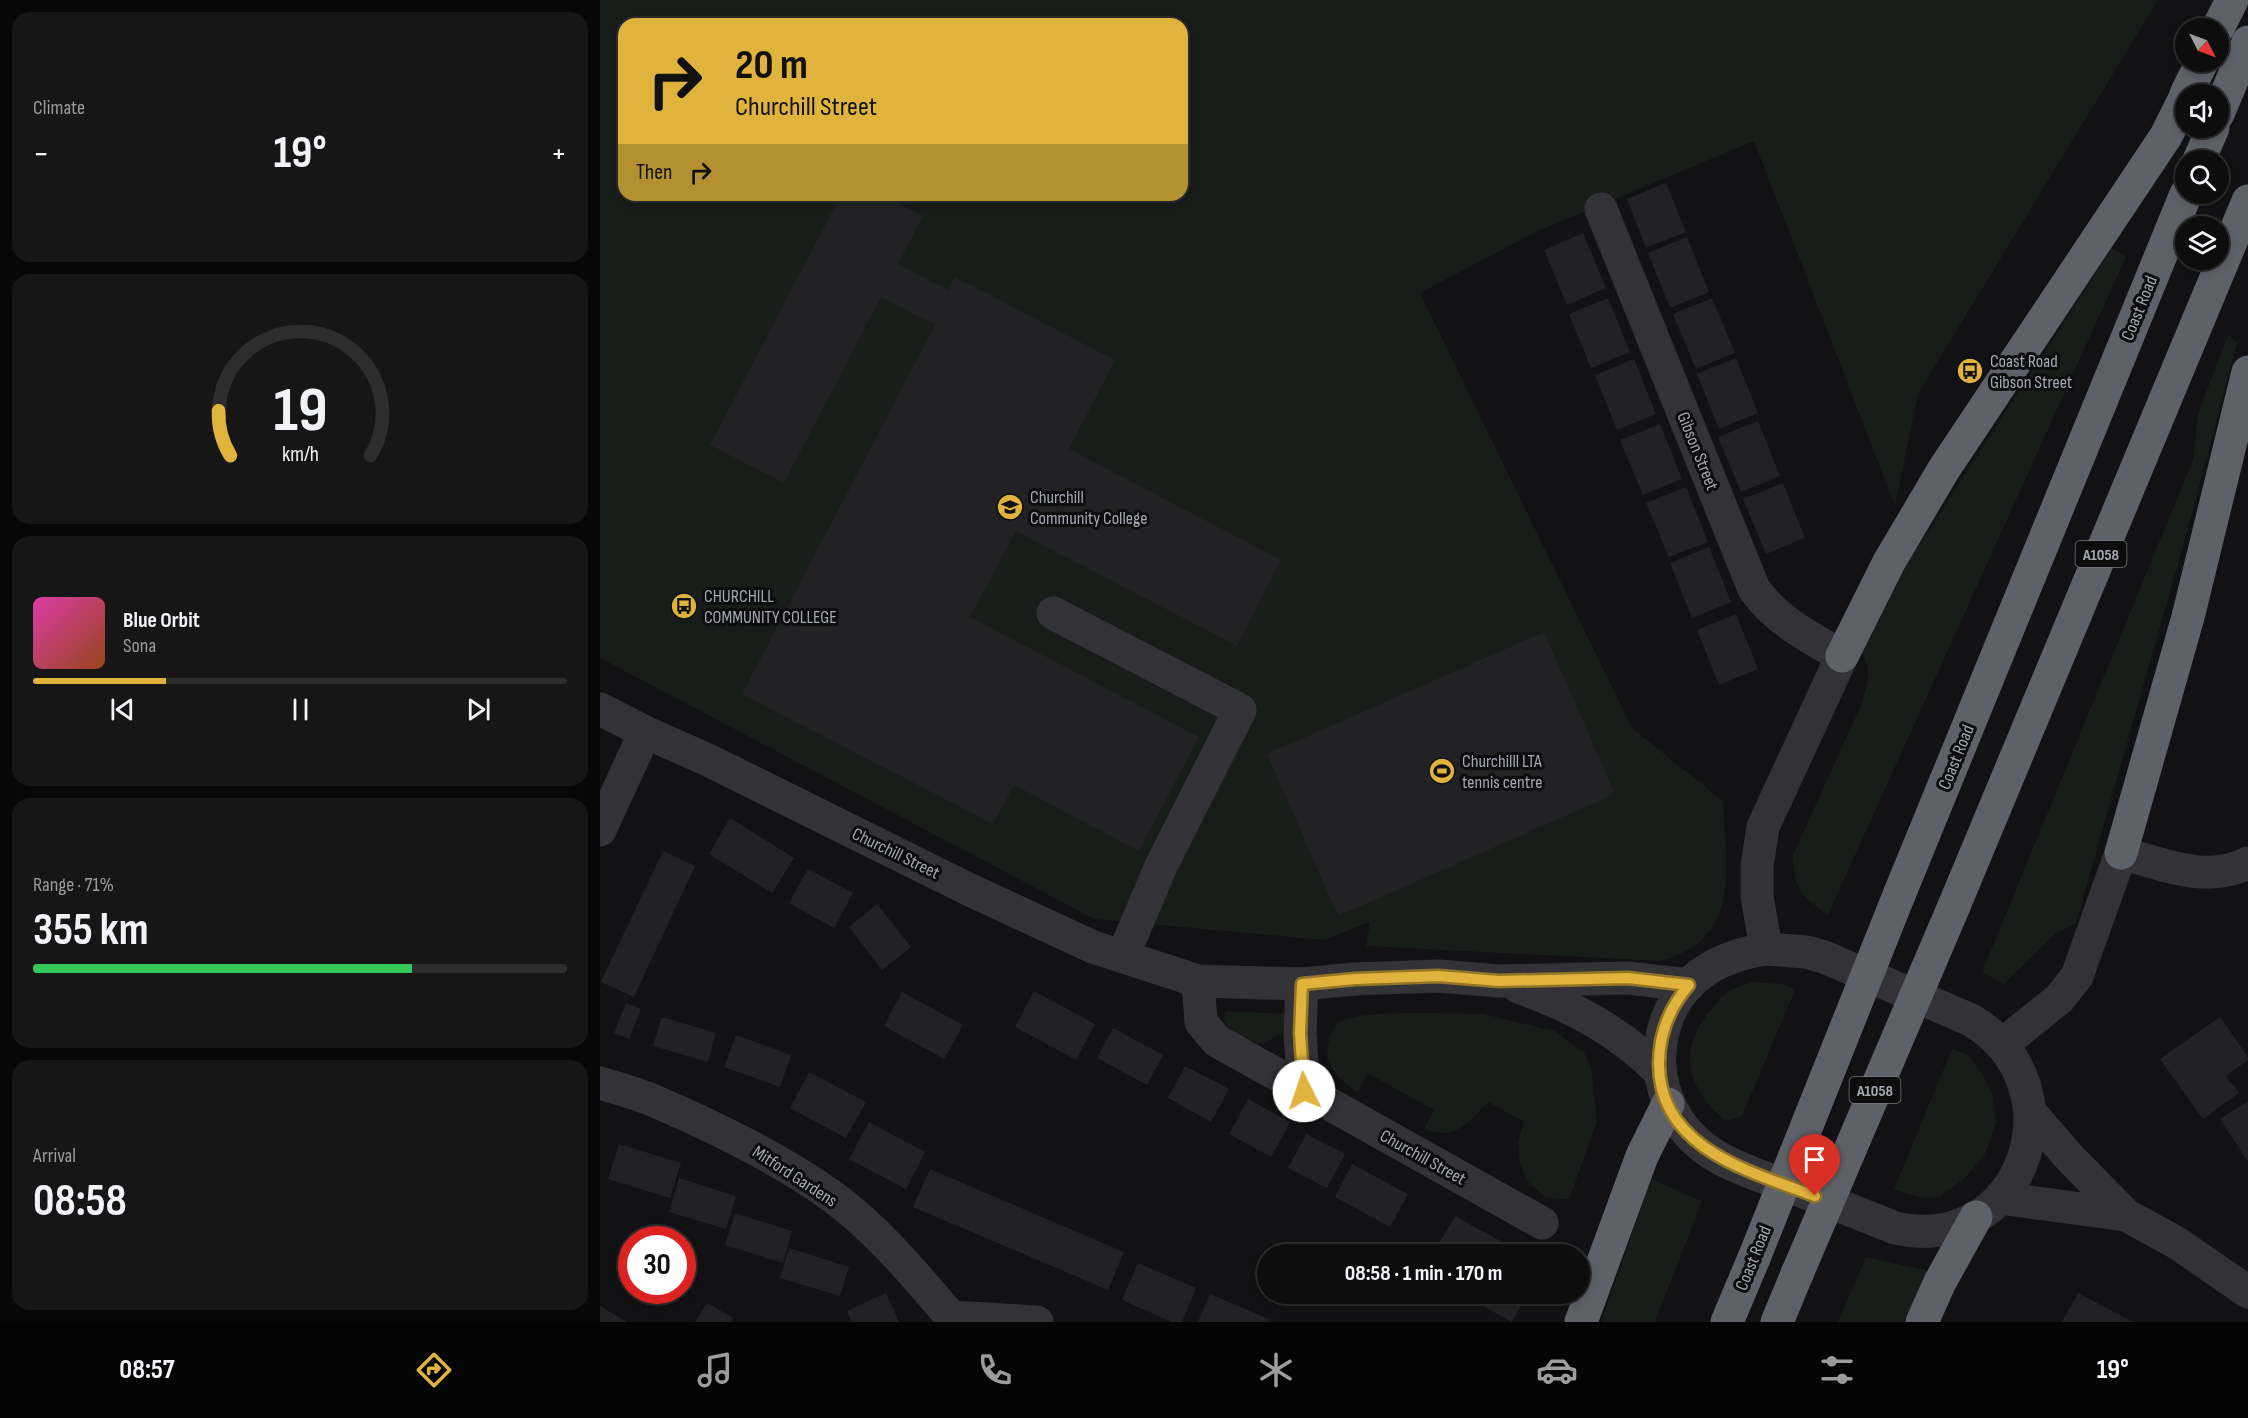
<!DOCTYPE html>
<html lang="en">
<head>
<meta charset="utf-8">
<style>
	body { margin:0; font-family:"Sofia Sans Condensed",sans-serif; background:#171617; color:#f1f3f6; height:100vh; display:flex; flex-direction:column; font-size:22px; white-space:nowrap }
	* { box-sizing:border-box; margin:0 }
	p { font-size:20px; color:#9b9c9e }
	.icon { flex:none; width:33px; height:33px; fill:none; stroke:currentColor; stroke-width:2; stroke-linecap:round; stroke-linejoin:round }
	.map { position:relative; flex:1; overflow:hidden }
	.sheet { display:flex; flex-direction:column; gap:12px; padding:12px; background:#080708; width:600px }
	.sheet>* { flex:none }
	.guide { position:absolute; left:18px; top:18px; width:570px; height:183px; border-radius:18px; box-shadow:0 3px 9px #0003,0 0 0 2px #2e2d2e; background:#e0b43c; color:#111; overflow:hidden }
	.needle { width:39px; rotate:132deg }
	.buttons { position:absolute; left:1575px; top:18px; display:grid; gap:12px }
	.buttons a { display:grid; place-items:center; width:54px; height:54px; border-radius:50%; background:#0e0d0e; box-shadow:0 3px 9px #0003,0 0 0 2px #2e2d2e; font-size:30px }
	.speed { position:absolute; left:18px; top:1226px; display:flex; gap:12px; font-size:30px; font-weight:700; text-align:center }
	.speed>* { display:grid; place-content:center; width:78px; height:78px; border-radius:50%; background:#0e0d0e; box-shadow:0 3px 9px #0003,0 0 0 2px #2e2d2e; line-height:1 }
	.speed .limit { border:9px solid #d22; background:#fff; color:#111 }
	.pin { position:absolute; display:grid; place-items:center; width:51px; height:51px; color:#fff; margin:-62px -26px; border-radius:50% 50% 50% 0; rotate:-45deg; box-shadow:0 0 6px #0007 }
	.pin .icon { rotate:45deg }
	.me { position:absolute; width:66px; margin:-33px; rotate:356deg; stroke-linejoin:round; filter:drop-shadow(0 0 4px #0008) }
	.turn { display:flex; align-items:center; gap:21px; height:126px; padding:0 18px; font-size:27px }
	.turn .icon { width:78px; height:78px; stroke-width:2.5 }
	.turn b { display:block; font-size:42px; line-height:51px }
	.then { display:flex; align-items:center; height:57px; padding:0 18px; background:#0003; gap:12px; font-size:22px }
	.big { font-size:45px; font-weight:700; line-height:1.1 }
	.sheet .tile { flex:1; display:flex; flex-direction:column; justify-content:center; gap:9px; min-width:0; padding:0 21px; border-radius:18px; background:#171617 }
	.sheet .dial { align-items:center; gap:0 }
	.dial svg { height:156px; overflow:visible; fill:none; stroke:#2e2d2e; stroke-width:7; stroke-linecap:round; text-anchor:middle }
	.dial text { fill:#f1f3f6; stroke:none }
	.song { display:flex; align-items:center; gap:18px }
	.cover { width:72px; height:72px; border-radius:9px; background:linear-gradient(135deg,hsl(320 70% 55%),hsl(20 70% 35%)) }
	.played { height:6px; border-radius:3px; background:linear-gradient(90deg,#e0b43c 25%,#2e2d2e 25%) }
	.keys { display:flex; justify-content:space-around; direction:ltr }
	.heat { display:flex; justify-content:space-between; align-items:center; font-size:33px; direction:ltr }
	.charge { height:9px; border-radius:4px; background:linear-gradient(90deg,#34c759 71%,#2e2d2e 0) }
	.trip { position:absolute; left:657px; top:1244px; width:333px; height:60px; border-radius:30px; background:#0e0d0e; box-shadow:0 3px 9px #0003,0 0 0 2px #2e2d2e; font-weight:700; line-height:60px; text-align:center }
	.tabs { display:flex; height:96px; justify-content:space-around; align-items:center; background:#060506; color:#9b9c9e }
	.tabs .icon { width:42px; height:42px }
	.tabs .active { color:#e0b43c }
	.tabs b { font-size:27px; color:#f1f3f6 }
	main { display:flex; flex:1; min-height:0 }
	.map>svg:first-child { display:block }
	.green { fill:#181d19; fill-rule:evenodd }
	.building { fill:#222224 }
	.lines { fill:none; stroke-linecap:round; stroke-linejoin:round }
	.minor { stroke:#333337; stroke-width:33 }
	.highway { stroke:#5f6168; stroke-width:33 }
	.highway-bridge { stroke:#5f6168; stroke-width:33 }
	.route-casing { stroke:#927527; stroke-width:15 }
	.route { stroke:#e0b43c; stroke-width:10 }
	.labels { text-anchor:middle; stroke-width:6; stroke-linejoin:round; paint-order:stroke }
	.shield { fill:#0d0d0e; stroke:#777a81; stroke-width:1.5 }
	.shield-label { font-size:16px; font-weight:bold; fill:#a4a8b2 }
	.street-label { font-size:18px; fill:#a4a8b2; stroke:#0d0d0e }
	.poi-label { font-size:18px; fill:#a4a8b2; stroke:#0d0d0e; text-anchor:start }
</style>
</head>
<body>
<main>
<section class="sheet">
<div class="tile"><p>Climate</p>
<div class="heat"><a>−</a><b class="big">19°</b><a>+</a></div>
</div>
<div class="tile dial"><svg viewBox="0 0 100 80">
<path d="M14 69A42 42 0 1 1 86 69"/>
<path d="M14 69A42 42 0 0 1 8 46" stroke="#e0b43c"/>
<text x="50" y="56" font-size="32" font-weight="700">19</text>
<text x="50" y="72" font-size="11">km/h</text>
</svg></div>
<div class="tile">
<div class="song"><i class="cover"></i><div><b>Blue Orbit</b><p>Sona</p></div></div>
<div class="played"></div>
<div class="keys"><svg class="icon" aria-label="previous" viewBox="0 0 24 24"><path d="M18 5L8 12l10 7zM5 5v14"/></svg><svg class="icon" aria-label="pause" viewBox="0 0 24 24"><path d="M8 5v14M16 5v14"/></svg><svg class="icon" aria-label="next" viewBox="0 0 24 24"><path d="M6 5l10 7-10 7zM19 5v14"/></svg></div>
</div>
<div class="tile"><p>Range · 71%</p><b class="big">355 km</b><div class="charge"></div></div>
<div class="tile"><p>Arrival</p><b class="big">08:58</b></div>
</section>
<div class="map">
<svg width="1648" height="1322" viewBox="0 0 1648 1322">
	<rect width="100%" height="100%" fill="#121113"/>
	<g class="green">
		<path d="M 0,0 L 1558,0 L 1318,394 L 1295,506 L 1154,141 L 936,232 L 820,293 L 1032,728 L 1123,801 C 1126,868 1143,941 1059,961 L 766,946 L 770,922 L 724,940 L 494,919 L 0,658 ZM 24,24 L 582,24 L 582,195 L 24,195 Z"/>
		<path d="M 1512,248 L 1526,257 L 1228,915 C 1200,895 1194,890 1193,855 L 1261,705 C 1269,679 1272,674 1261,649 L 1308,562 Z"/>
		<path d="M 1628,334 L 1637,343 L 1590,521 L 1476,923 L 1455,934 L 1404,984 L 1382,972 L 1593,460 L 1598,414 Z"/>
		<path d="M 1152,982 L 1184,984 L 1195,990 L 1142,1116 L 1126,1121 C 1088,1090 1076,1051 1110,1011 C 1115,1006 1120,998 1126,993 C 1133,988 1144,985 1152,982 Z"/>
		<path d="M 625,1011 L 686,1014 L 688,1020 L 681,1034 L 663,1044 L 637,1037 L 624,1021 Z"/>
		<path d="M 883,1014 L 955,1031 L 984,1052 L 991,1068 L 997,1121 L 969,1200 L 945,1197 L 927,1181 L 920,1164 L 918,1142 L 924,1122 L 888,1102 C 867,1124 855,1141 824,1129 L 834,1110 L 767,1073 L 758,1093 C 743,1081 723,1068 728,1046 C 729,1038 732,1027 740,1022 C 757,1009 856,1014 883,1014 Z"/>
		<path d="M 1352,1049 L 1367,1054 L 1383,1075 L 1393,1096 L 1396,1122 L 1385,1154 L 1365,1178 L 1340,1197 L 1320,1198 L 1294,1189 Z"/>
		<path d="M 1051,1179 L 1102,1201 L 1055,1322 L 1001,1322 Z"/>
		<path d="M 1266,1257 L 1328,1271 L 1303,1322 L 1238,1322 Z"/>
	</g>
	<g class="building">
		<path d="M 1066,183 L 1086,232 L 1046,248 L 1027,199 Z"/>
		<path d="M 241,195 L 283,195 L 323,216 L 298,264 L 348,290 L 355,277 L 515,360 L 469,449 L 681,560 L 637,646 L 416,531 L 370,617 L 599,737 L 539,851 L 414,785 L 393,824 L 142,694 L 335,325 L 281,297 L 184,483 L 110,445 Z"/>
		<path d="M 983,233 L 1006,288 L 967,305 L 944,250 Z"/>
		<path d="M 1087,237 L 1109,292 L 1070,308 L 1048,253 Z"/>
		<path d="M 1008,298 L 1030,352 L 991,368 L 969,314 Z"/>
		<path d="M 1112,298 L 1135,353 L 1096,369 L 1073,314 Z"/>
		<path d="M 1136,358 L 1158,413 L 1119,429 L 1097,374 Z"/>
		<path d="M 1034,359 L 1056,414 L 1017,430 L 995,375 Z"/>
		<path d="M 1158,421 L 1180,476 L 1141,492 L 1118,437 Z"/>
		<path d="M 1060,424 L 1082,479 L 1043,495 L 1020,440 Z"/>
		<path d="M 1183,483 L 1205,538 L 1166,554 L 1143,499 Z"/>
		<path d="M 1086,487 L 1108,542 L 1069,557 L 1046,503 Z"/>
		<path d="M 1109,547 L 1131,602 L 1092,618 L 1070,563 Z"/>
		<path d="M 1136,614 L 1158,669 L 1119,685 L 1097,630 Z"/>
		<path d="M 944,632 L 1015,794 L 738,916 L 667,754 Z"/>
		<path d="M 130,818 L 194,858 L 172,893 L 109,854 Z"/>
		<path d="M 63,851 L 95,866 L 34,997 L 1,982 Z"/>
		<path d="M 208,869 L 253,893 L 234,928 L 189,903 Z"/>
		<path d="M 277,904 L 311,947 L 282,970 L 249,927 Z"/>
		<path d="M 434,991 L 495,1024 L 476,1060 L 415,1027 Z"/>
		<path d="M 302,992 L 363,1025 L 344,1059 L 284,1026 Z"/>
		<path d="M 26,1003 L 41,1009 L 29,1039 L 14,1033 Z"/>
		<path d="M 62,1017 L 116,1033 L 108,1062 L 53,1046 Z"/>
		<path d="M 1620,1017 L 1648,1057 L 1648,1060 L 1626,1076 L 1639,1093 L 1603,1119 L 1560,1059 Z"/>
		<path d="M 513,1028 L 563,1055 L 547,1085 L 497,1058 Z"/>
		<path d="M 136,1035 L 191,1055 L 180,1087 L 124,1067 Z"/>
		<path d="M 585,1066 L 629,1089 L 611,1122 L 568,1098 Z"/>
		<path d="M 209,1072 L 266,1102 L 246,1138 L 190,1108 Z"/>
		<path d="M 648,1099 L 690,1122 L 671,1157 L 629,1134 Z"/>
		<path d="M 1648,1101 L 1648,1162 L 1620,1119 Z"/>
		<path d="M 269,1122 L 325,1152 L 306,1189 L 249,1159 Z"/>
		<path d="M 706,1134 L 745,1154 L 727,1188 L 688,1168 Z"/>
		<path d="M 19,1144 L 81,1163 L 70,1198 L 8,1179 Z"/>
		<path d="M 752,1164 L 808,1194 L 790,1227 L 735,1197 Z"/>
		<path d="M 330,1169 L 524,1252 L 508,1290 L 313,1207 Z"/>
		<path d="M 79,1178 L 136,1196 L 126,1229 L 69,1212 Z"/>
		<path d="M 135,1213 L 192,1231 L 183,1263 L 125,1245 Z"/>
		<path d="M 855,1216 L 924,1254 L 833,1254 Z"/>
		<path d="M 189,1248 L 249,1267 L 240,1296 L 180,1278 Z"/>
		<path d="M 538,1263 L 596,1288 L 582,1322 L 572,1322 L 522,1300 Z"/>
		<path d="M 286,1293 L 299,1322 L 252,1322 L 247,1311 Z"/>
		<path d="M 859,1293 L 928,1293 L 912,1322 Z"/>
		<path d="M 1478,1293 L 1533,1322 L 1462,1322 Z"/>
		<path d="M 610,1294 L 669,1319 L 668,1322 L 598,1322 Z"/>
		<path d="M 107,1303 L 133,1318 L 131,1322 L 95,1322 Z"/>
		<path d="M 0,1306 L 27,1322 L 0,1322 Z"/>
	</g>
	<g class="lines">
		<g class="minor">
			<path d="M 1001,209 L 1154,589 C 1177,621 1209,637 1242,656 L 1163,827 L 1157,866 L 1157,896 L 1166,949"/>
			<path d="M 453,613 L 640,710 L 561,866 L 523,956"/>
			<path d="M 0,709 L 45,732 L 108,760 L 368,889 L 493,947 L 598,981 L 702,984 L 755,979 L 838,976 L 899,981 L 1028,978 L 1089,985"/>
			<path d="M 0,830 L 45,732"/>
			<path d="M 1166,949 L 1206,952 L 1224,957 L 1371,1020 C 1483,1087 1422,1257 1295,1228 C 1261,1214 1227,1201 1193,1188 C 1169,1179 1143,1171 1121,1159 C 1070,1131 1047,1074 1067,1019 C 1084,974 1122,956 1166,949 Z"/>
			<path d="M 598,981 L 601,1022 L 617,1041 L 942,1223"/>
			<path d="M 702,984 L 700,1034 L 704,1091"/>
			<path d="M 918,987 C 972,1006 1019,1031 1060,1072"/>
			<path d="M 1403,1044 L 1460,998 L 1477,976 L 1521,853 C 1563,864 1606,884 1648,863"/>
			<path d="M 0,1083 C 17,1088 36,1093 52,1100 C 113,1126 179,1158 233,1197 C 278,1230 315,1275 351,1317 L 353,1322"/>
			<path d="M 1430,1112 L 1471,1159 L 1526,1215 L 1577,1243 L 1648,1292"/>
			<path d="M 1400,1198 L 1526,1215"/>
			<path d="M 351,1317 L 437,1322"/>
		</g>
		<g class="highway">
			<path d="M 1618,28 L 1632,0"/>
			<path d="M 1586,94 L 1602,62"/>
			<path d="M 1618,114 L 1648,42"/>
			<path d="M 1599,160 L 1613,128"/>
			<path d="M 1242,656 L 1289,562 L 1344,469 L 1566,136 L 1586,96"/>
			<path d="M 1521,853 L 1588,617 L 1648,372"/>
			<path d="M 1299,895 L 1586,194"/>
			<path d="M 1354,906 L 1648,201"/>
			<path d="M 981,1322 L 1042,1156 L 1068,1104"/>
			<path d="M 1127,1322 L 1154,1258"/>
			<path d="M 1177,1322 L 1197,1274"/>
			<path d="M 1322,1322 L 1340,1282 L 1376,1217"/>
		</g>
		<g class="highway-bridge">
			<path d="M 1154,1258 L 1299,895"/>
			<path d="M 1197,1274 L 1354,906"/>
		</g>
	</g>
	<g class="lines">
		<g class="route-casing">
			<path id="route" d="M 704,1091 L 700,1034 L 702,984 L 755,979 L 838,976 L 899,981 L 1028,978 L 1089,985 C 1069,1008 1059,1034 1059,1064 C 1059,1149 1151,1172 1215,1196"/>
		</g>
		<use href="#route" class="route"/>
	</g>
	<defs>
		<g id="bus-disc" transform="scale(1.35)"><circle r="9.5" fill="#e0b43c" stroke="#0d0d0e"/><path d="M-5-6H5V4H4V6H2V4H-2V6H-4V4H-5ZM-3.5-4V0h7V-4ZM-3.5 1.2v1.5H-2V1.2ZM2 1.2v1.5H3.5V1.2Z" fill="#111"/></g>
		<g id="school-disc" transform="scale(1.35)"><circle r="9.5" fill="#e0b43c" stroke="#0d0d0e"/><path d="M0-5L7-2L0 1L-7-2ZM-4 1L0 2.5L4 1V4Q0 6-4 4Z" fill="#111"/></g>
		<g id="stadium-disc" transform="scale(1.35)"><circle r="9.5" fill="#e0b43c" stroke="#0d0d0e"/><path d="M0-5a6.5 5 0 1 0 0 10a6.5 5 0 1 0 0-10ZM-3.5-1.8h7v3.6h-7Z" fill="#111"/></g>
	</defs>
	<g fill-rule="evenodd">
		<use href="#bus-disc" x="1370" y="371"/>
		<use href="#school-disc" x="410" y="507"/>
		<use href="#bus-disc" x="84" y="606"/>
		<use href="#stadium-disc" x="842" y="771"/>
	</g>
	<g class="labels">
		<g class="shield">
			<rect x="1475.5" y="541" width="51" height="26" rx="4.5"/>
			<rect x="1249.5" y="1077" width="51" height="26" rx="4.5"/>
		</g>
		<g class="shield-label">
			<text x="1501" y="560">A1058</text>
			<text x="1275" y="1096">A1058</text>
		</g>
		<g class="street-label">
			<text transform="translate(1539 308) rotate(-68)" y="6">Coast Road</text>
			<text transform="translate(1098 451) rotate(68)" y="6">Gibson Street</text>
			<text transform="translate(1356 757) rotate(-68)" y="6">Coast Road</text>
			<text transform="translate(296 853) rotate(26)" y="6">Churchill Street</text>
			<text transform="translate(823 1157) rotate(29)" y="6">Churchill Street</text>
			<text transform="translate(195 1176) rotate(33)" y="6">Mitford Gardens</text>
			<text transform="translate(1153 1258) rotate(-68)" y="6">Coast Road</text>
		</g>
		<g class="poi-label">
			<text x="1390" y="367">Coast Road<tspan x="1390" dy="21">Gibson Street</tspan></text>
			<text x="430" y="503">Churchill<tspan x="430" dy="21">Community College</tspan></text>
			<text x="104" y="602">CHURCHILL<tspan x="104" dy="21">COMMUNITY COLLEGE</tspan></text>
			<text x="862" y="767">Churchilll LTA<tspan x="862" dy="21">tennis centre</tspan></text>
		</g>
	</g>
</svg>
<div class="buttons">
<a><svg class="needle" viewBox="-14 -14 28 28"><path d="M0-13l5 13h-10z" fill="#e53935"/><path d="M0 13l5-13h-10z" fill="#9b9c9e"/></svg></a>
<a><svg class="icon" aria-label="sound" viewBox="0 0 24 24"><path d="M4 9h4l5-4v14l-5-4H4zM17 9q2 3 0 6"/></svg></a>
<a><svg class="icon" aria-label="search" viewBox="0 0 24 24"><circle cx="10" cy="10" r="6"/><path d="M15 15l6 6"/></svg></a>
<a><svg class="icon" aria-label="layers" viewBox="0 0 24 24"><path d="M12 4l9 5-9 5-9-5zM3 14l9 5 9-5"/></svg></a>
</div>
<div class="speed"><div class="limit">30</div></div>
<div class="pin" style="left:1215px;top:1196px;background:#d93025"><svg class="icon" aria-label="arrive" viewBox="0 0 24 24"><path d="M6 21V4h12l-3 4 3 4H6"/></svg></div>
<svg class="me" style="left:704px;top:1091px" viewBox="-20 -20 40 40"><circle r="19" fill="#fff"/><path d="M0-13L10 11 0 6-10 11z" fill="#e0b43c"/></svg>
<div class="trip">08:58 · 1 min · 170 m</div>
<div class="guide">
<div class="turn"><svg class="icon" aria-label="right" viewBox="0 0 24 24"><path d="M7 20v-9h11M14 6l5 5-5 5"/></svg><div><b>20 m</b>Churchill Street</div></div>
<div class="then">Then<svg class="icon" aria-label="right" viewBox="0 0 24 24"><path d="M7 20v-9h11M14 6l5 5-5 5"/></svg></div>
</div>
</div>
</main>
<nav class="tabs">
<b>08:57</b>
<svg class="icon active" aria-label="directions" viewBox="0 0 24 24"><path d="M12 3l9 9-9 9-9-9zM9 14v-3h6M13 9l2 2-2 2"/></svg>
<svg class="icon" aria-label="music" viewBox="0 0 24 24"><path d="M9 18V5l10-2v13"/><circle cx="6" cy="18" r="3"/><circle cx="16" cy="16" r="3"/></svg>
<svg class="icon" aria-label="phone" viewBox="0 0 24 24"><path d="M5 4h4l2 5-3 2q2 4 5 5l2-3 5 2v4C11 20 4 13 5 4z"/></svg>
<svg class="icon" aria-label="climate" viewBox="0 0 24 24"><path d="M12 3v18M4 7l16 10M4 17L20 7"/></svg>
<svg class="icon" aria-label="car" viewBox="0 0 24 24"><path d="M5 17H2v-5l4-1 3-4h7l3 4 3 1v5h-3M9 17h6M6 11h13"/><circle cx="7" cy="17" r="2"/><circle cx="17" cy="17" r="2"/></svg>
<svg class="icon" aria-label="filters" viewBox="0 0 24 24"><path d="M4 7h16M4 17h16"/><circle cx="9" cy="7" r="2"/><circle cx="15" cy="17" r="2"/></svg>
<b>19°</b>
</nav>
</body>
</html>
